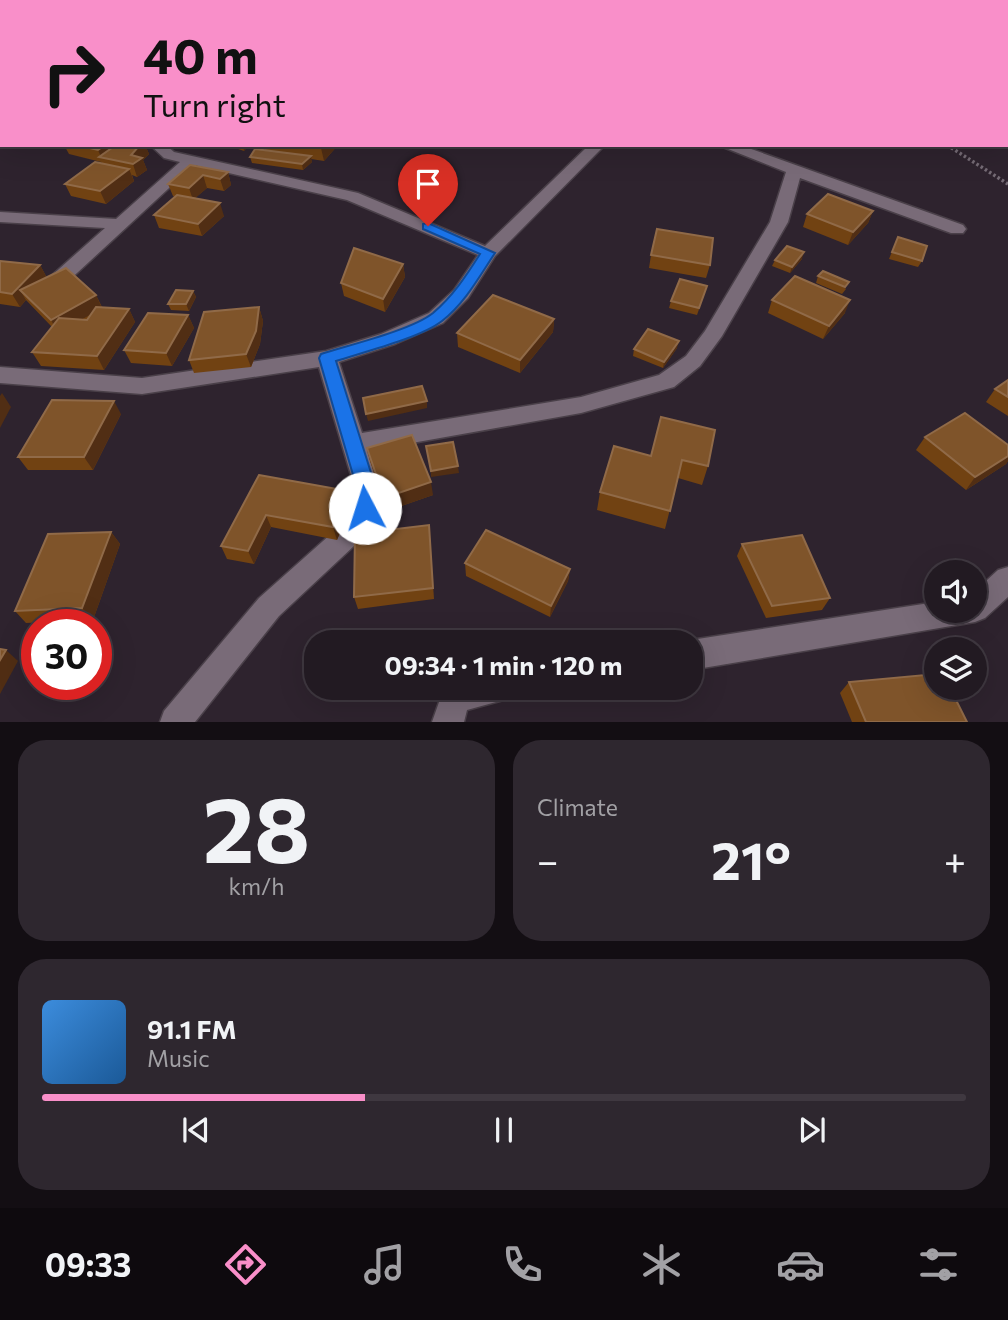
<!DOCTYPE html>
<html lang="en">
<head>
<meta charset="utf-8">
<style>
	body { margin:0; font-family:Commissioner,sans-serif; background:#2e272f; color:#f1f3f6; height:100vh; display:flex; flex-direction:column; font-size:26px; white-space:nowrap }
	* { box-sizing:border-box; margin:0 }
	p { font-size:23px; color:#a2a1a5 }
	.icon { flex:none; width:38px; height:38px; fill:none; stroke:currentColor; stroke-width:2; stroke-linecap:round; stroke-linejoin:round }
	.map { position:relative; height:722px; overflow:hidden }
	.drawer { display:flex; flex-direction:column; gap:18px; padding:18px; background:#130e13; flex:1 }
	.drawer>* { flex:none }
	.guide { position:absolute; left:0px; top:0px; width:1008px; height:147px; box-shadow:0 7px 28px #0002,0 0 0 2px #3f3840; background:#f98fc9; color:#111; overflow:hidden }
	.tools { position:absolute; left:924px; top:560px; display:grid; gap:14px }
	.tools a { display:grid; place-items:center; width:63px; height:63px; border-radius:50%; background:#221a22; box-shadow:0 7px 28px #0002,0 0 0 2px #3f3840; font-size:35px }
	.speed { position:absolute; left:21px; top:609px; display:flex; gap:14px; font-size:35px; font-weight:700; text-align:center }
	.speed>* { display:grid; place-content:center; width:91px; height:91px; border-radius:50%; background:#221a22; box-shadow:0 7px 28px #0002,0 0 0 2px #3f3840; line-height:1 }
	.speed .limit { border:10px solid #d22; background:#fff; color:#111 }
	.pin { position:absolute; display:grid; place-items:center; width:60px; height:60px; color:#fff; margin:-72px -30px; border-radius:50% 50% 50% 0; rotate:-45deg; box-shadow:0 0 7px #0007 }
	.pin .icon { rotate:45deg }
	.me { position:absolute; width:77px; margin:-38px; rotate:355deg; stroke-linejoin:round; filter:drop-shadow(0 0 5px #0008) }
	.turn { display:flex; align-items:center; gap:24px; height:147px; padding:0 28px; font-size:32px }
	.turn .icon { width:91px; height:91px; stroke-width:2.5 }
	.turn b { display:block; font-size:49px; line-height:60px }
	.big { font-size:52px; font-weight:700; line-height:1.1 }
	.drawer .tile { flex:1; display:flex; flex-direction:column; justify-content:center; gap:10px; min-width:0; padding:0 24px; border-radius:28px; background:#2e272f }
	.drawer .dial { align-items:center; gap:0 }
	.dial b { font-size:91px; line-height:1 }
	.song { display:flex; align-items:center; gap:21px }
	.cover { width:84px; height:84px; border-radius:10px; background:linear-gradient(135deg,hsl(210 70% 55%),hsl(210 70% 35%)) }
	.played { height:7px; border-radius:4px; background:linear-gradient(90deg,#f98fc9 35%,#3f3840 35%) }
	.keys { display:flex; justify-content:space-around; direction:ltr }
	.heat { display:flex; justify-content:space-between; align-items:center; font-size:38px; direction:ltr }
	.drawer .tiles { flex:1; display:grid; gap:18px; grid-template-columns:1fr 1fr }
	.tile:last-child { grid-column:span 2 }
	.trip { position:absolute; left:304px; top:630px; width:399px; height:70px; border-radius:28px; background:#221a22; box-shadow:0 7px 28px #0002,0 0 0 2px #3f3840; font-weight:700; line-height:70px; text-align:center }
	.dock { display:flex; height:112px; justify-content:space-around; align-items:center; background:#0e0a0e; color:#a2a1a5 }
	.dock .icon { width:49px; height:49px }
	.dock .on { color:#f98fc9 }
	.dock b { font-size:32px; color:#f1f3f6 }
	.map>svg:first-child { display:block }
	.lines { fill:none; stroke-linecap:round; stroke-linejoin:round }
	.minor-casing { stroke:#4a4049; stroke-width:3 }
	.path-far1 { stroke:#756b75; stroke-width:2.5; stroke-dasharray:2 2; stroke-linecap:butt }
	.path { stroke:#756b75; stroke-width:3.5; stroke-dasharray:2.5 2.5; stroke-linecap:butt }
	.minor { fill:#796b78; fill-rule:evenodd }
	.wall { fill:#714212 }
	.shaded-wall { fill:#512e14 }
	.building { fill:#7f542a; stroke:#906a48; stroke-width:2 }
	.route { fill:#1a73e8; stroke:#114b97; stroke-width:2 }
</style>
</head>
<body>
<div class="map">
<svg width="1008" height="722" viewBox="0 0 1008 722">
	<rect width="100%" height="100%" fill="#2e232e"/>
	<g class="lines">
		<g class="minor-casing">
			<g id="minor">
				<path d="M 150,145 L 166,145 L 174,152 L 358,193 L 485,246 L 589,145 L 605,145 L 495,256 L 468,298 L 443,323 L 395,344 L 339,362 L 362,433 L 581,397 L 659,375 L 686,356 L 705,331 L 770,222 L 786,172 L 718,145 L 740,145 L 963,225 L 966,229 L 963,233 L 951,233 L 800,178 L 788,222 L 722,336 L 700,366 L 674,387 L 581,413 L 367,451 L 380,492 L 370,531 L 279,616 L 195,722 L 160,722 L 164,711 L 259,598 L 350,517 L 356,492 L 319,367 L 142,394 L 0,383 L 0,367 L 142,378 L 326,351 L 381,334 L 429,313 L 454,290 L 478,255 L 347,200 L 194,165 L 64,285 L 50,285 L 48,281 L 50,277 L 105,228 L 0,222 L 0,212 L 116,219 L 180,162 L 164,158 Z"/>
				<path d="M 1008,567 L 1008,597 L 985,618 L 975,622 L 691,670 L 691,642 L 687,642 L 691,640 L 936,602 L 936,611 L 975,611 L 975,591 L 998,570 Z"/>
				<path d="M 444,688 L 511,688 L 507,699 L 467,710 L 464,722 L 432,722 Z"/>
			</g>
		</g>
		<g class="path-far1">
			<path d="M 754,0 L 758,2"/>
			<path d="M 885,0 L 890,2"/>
		</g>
		<path class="path" d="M 947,145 L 1008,184"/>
		<use href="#minor" class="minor"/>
	</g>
	<g class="wall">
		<path d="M 64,145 L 145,145 L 149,154 L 143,160 L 147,170 L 137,177 L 132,175 L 134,181 L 106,204 L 71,196 L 65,184 L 102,163 L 101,162 L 69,154 Z"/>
		<path d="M 226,145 L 249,145 L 244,151 Z"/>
		<path d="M 264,145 L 338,145 L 324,161 L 311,159 L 312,162 L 303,170 L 252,163 L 250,157 L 265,150 Z"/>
		<path d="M 190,165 L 228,172 L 231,185 L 224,191 L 207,188 L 195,198 L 224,216 L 202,236 L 159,228 L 154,215 L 175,197 L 173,196 L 168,184 Z"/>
		<path d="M 873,211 L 868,223 L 848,245 L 803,227 L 807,214 Z"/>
		<path d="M 898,237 L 922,261 L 918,267 L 889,259 Z"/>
		<path d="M 651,255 L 710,265 L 706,278 L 649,268 Z"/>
		<path d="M 802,259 L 790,273 L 772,266 L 775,260 Z"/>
		<path d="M 0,261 L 40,265 L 47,278 L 96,295 L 102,307 L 129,309 L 135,322 L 104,370 L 41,366 L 32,352 L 52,327 L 26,300 L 20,307 L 0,304 Z"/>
		<path d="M 403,264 L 405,277 L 385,312 L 344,296 L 341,283 Z"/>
		<path d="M 823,271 L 846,289 L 842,294 L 816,283 L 818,276 Z"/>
		<path d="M 707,286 L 697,315 L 669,308 L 671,301 Z"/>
		<path d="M 193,291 L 196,297 L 189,311 L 171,310 L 168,304 Z"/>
		<path d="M 772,300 L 845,313 L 823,339 L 768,313 Z"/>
		<path d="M 259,307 L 263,321 L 260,344 L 251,367 L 194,373 L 189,360 Z"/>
		<path d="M 188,315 L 194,328 L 172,366 L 131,363 L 124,350 Z"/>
		<path d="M 554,319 L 553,332 L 520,373 L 458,347 L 457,333 Z"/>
		<path d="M 677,348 L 663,368 L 633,356 L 634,349 Z"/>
		<path d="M 1008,380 L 1008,416 L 986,402 L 995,389 Z"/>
		<path d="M 121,414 L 93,470 L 28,470 L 18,457 Z"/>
		<path d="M 661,417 L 708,466 L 702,485 L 678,478 L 665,529 L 597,510 L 600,492 L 651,456 Z"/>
		<path d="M 925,437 L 1008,445 L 1008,461 L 1006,464 L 966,490 L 916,450 Z"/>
		<path d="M 367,448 L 433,495 L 387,511 L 370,461 Z"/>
		<path d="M 259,475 L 348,491 L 352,504 L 337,540 L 271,527 L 254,564 L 227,559 L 221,546 Z"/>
		<path d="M 429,525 L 434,599 L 358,609 L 354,597 Z"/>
		<path d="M 111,532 L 120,544 L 93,620 L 26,623 L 15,611 Z"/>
		<path d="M 742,544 L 830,598 L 822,610 L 766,618 L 737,556 Z"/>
		<path d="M 465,563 L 570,569 L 568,581 L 550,617 L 466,576 Z"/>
		<path d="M 849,682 L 967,722 L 852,722 L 840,693 Z"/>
	</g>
	<g class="shaded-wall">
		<path d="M 105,145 L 127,145 L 101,157 L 98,150 Z"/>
		<path d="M 140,145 L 145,145 L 149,154 L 143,160 L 147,170 L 137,177 L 133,164 L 131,155 Z"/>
		<path d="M 243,145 L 249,145 L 244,151 Z"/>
		<path d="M 324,145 L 338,145 L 324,161 L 321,148 Z"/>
		<path d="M 311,156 L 312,162 L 303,170 L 302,164 Z"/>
		<path d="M 129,169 L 134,181 L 106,204 L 100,191 Z"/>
		<path d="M 228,172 L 231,185 L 224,191 L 220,179 Z"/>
		<path d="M 203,175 L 207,188 L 193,200 L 189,188 Z"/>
		<path d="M 220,203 L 224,216 L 202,236 L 198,224 Z"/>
		<path d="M 873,211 L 868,223 L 848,245 L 853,232 Z"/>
		<path d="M 804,252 L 802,259 L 790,273 L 792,267 Z"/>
		<path d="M 403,264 L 405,277 L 385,312 L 383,299 Z"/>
		<path d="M 40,265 L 47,278 L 20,290 L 26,300 L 20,307 L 12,294 Z"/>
		<path d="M 193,291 L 196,297 L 189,311 L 186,304 Z"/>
		<path d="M 96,295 L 102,308 L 58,333 L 51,320 Z"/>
		<path d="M 850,300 L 845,313 L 823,339 L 829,326 Z"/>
		<path d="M 259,307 L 263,321 L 260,344 L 251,367 L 246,354 Z"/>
		<path d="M 129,309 L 135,322 L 104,370 L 97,356 Z"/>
		<path d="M 188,315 L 194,328 L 172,366 L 166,353 Z"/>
		<path d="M 554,319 L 553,332 L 520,373 L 520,360 Z"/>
		<path d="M 679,341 L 677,348 L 663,368 L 664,362 Z"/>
		<path d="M 2,393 L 11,407 L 0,428 L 0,396 Z"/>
		<path d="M 114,401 L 121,414 L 93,470 L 84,457 Z"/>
		<path d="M 427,401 L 427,408 L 368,421 L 366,414 Z"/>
		<path d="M 1008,456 L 1008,461 L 1006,464 L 966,490 L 975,477 Z"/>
		<path d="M 458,466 L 459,473 L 431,477 L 431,471 Z"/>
		<path d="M 431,482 L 433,495 L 387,511 L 384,498 Z"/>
		<path d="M 348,491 L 352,504 L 337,540 L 333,527 Z"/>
		<path d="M 266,515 L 271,527 L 254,564 L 248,551 Z"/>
		<path d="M 111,532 L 120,544 L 93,620 L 82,608 Z"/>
		<path d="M 570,569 L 568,581 L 550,617 L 551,606 Z"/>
		<path d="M 6,650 L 18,661 L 0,694 L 0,660 Z"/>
	</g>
	<g class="building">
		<path d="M 152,0 L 173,0 L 171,2 L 150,2 Z"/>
		<path d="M 213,0 L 234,0 L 233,2 L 212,2 Z"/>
		<path d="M 256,0 L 278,0 L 278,2 L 255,2 Z"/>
		<rect x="299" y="0" width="13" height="2"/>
		<path d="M 77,145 L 105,145 L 98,150 Z"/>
		<path d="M 116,145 L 140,145 L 131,155 L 142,158 L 133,164 L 99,157 Z"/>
		<path d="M 298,145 L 324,145 L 321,148 Z"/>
		<path d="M 255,149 L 311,156 L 302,164 L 250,157 Z"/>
		<path d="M 95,162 L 129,169 L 100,191 L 65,184 Z"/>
		<path d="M 190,165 L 228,172 L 220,179 L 203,175 L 189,188 L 168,184 Z"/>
		<path d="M 828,194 L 873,211 L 853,232 L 807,214 Z"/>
		<path d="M 177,195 L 220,203 L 198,224 L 154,215 Z"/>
		<path d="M 657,229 L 713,238 L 710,265 L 651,255 Z"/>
		<path d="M 898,237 L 927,246 L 922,261 L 892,252 Z"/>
		<path d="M 787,246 L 804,252 L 792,267 L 775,260 Z"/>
		<path d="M 354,248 L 403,264 L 383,299 L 341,283 Z"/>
		<path d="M 0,261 L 40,265 L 12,294 L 0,292 Z"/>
		<path d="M 66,268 L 96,295 L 51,320 L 20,290 Z"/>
		<path d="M 823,271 L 849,282 L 845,287 L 818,276 Z"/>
		<path d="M 795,276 L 850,300 L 829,326 L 772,300 Z"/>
		<path d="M 680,279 L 707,286 L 699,308 L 671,301 Z"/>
		<path d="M 176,290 L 193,291 L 186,304 L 168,304 Z"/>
		<path d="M 493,295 L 554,319 L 520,360 L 457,333 Z"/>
		<path d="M 96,307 L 129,309 L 97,356 L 32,352 L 59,318 L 87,320 Z"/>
		<path d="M 259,307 L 256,331 L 246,354 L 189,360 L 204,312 Z"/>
		<path d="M 148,313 L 188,315 L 166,353 L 124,350 Z"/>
		<path d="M 648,329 L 679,341 L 664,362 L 634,349 Z"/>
		<path d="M 1008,380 L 1008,397 L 995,389 Z"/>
		<path d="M 422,386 L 427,401 L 366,414 L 363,398 Z"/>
		<path d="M 52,400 L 114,401 L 84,457 L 18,457 Z"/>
		<path d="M 965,413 L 1008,445 L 1008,456 L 975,477 L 925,437 Z"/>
		<path d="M 661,417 L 715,430 L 708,466 L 682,460 L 670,511 L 600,492 L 614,446 L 651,456 Z"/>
		<path d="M 412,435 L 431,482 L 384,498 L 367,448 Z"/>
		<path d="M 453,442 L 458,466 L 431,471 L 426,446 Z"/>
		<path d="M 259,475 L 348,491 L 333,527 L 266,515 L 248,551 L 221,546 Z"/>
		<path d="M 429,525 L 433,588 L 354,597 L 355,534 Z"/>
		<path d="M 486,530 L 570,569 L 551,606 L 465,563 Z"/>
		<path d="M 111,532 L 82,608 L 15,611 L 48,534 Z"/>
		<path d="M 802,535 L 830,598 L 772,606 L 742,544 Z"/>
		<path d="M 0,649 L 6,650 L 0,660 Z"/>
		<path d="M 936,674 L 936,688 L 950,688 L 967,722 L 866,722 L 849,682 Z"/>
	</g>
	<path class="route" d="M 428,223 L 495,253 C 479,277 465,303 442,321 C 420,338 364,352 336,361 L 377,492 L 371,513 L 365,516 L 358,513 L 355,508 L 358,492 L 319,358 L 321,354 C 349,345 412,330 433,313 C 453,296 466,276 480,254 L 423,229 L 423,224 Z"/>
</svg>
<div class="tools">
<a><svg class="icon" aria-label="sound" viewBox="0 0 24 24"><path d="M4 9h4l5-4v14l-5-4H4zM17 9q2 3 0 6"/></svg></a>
<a><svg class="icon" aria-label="layers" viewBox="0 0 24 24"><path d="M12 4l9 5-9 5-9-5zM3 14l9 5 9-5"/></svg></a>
</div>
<div class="speed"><div class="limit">30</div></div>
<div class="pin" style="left:428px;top:226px;background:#d93025"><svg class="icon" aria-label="arrive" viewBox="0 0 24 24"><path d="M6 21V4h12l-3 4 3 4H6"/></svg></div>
<svg class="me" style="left:365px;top:508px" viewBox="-20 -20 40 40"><circle r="19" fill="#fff"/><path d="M0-13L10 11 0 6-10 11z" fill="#1a73e8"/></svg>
<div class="trip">09:34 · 1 min · 120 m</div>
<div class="guide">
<div class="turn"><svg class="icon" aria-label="right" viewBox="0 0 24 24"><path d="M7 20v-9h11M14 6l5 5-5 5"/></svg><div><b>40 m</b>Turn right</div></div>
</div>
</div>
<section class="drawer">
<div class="tiles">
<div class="tile dial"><b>28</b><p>km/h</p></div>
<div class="tile"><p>Climate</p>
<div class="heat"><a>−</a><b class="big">21°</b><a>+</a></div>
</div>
<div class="tile">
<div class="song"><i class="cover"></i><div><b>91.1 FM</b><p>Music</p></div></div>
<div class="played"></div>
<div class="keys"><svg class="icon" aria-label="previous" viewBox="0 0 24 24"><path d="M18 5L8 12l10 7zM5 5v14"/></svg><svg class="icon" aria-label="pause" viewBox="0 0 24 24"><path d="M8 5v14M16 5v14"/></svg><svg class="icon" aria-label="next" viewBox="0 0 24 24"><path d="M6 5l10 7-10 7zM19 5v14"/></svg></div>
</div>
</div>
</section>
<nav class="dock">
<b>09:33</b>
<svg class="icon on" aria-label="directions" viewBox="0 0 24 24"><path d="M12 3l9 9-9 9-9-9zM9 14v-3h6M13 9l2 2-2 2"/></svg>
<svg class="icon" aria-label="music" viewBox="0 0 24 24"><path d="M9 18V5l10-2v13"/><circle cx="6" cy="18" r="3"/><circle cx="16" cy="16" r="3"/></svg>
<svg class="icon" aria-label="phone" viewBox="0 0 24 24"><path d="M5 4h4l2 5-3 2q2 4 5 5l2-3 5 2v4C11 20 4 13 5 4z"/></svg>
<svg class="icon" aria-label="climate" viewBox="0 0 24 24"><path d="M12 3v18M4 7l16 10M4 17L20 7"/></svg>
<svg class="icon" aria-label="car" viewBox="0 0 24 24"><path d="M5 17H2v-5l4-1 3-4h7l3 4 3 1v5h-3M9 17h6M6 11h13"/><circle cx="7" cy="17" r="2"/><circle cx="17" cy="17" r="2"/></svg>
<svg class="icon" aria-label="filters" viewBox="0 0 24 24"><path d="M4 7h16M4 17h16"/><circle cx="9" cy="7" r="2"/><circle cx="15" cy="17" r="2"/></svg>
</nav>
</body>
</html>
